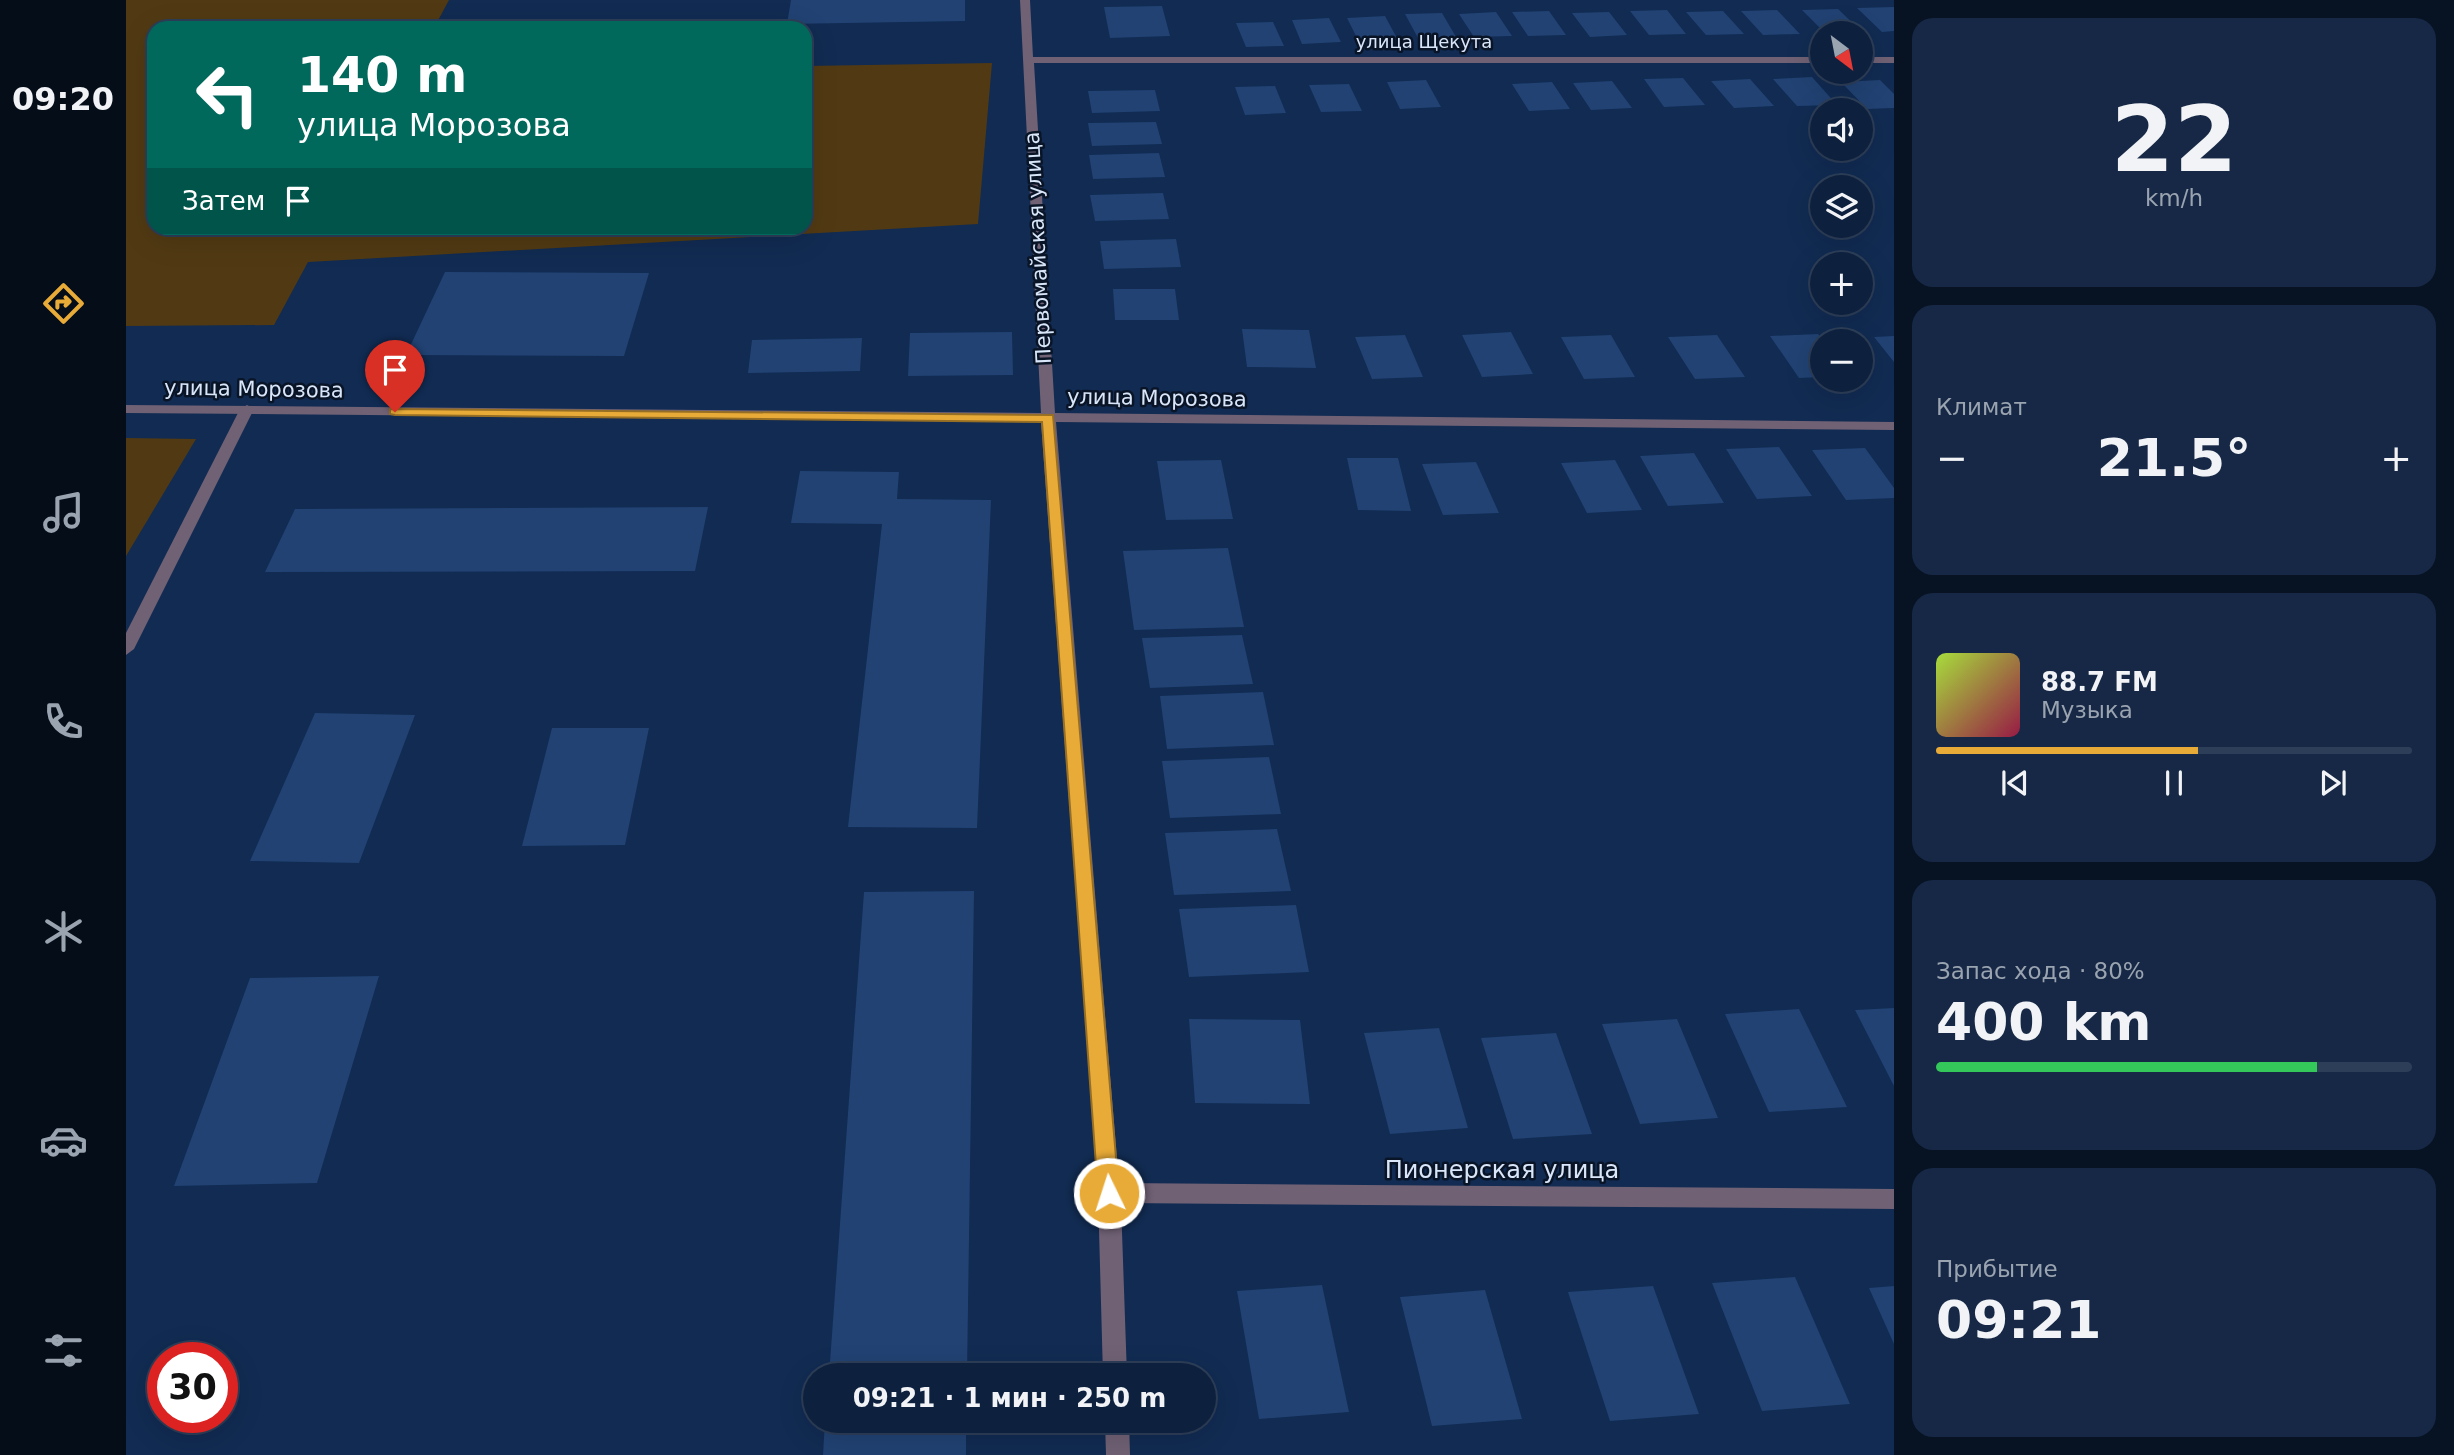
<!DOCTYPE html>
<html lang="ru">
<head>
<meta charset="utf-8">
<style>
	body { margin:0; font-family:"DejaVu Sans",sans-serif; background:#162845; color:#f1f3f6; height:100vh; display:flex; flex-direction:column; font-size:26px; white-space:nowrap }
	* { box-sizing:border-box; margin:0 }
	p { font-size:23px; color:#9aa3b0 }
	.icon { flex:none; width:38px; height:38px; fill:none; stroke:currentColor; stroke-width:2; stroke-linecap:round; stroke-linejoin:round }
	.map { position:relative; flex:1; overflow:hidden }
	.details { display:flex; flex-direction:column; gap:18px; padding:18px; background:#071222; width:560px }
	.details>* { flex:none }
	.top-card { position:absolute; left:21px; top:21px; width:665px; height:214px; border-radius:21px; box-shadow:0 7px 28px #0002,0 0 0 2px #2d3e58; background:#00695c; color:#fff; overflow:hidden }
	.needle { width:46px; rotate:148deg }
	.fabs { position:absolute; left:1684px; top:21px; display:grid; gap:14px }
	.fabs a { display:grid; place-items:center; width:63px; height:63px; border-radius:50%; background:#0d203e; box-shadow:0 7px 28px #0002,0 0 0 2px #2d3e58; font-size:35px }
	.speed { position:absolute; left:21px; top:1342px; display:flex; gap:14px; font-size:35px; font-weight:700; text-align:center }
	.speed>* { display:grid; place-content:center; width:91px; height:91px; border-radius:50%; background:#0d203e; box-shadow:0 7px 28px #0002,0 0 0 2px #2d3e58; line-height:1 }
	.speed .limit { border:10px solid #d22; background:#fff; color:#111 }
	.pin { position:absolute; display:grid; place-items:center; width:60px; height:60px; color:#fff; margin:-72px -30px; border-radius:50% 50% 50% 0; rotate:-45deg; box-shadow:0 0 7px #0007 }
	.pin .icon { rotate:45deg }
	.me { position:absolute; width:77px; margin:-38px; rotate:356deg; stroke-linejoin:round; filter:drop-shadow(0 0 5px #0008) }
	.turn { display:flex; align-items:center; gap:24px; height:147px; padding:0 35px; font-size:32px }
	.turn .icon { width:91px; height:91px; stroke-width:2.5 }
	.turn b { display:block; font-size:49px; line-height:60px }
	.then { display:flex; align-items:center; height:66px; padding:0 35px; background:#0003; gap:14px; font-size:26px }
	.big { font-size:52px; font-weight:700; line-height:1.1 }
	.details .tile { flex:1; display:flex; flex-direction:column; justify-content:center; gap:10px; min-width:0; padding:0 24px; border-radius:21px; background:#162845 }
	.details .dial { align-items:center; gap:0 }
	.dial b { font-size:91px; line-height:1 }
	.song { display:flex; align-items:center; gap:21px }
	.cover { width:84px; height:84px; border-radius:10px; background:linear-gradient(135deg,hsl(80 70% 55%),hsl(340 70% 35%)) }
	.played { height:7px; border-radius:4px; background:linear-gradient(90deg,#e9ab38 55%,#2d3e58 55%) }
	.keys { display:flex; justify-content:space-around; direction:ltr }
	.heat { display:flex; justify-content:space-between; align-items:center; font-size:38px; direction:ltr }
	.charge { height:10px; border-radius:5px; background:linear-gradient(90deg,#34c759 80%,#2d3e58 0) }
	.trip { position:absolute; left:677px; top:1363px; width:413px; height:70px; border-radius:35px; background:#0d203e; box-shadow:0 7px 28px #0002,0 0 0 2px #2d3e58; font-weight:700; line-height:70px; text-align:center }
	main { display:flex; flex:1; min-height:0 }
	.dock { display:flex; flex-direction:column; width:126px; justify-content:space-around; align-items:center; background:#050d19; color:#9aa3b0 }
	.dock .icon { width:49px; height:49px }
	.dock .active { color:#e9ab38 }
	.dock b { font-size:32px; color:#f1f3f6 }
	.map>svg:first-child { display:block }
	.green { fill:#513a13 }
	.building { fill:#214273 }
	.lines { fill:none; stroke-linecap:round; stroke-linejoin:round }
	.pedestrian { fill:#706175; fill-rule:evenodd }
	.minor { fill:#706175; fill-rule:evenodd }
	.route { fill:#e9ab38; stroke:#976f24; stroke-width:2 }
	.labels { text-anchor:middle; stroke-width:5; stroke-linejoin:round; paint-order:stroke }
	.far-street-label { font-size:18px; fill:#d9e6fa; stroke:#091426 }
	.street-label { font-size:21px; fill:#d9e6fa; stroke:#091426 }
	.near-street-label { font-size:24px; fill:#d9e6fa; stroke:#091426 }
</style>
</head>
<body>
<main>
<nav class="dock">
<b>09:20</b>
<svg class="icon active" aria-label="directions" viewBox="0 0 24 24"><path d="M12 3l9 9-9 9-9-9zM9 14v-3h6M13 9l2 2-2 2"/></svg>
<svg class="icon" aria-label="music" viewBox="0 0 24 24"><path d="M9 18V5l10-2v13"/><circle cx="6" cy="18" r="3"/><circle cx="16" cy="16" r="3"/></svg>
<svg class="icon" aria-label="phone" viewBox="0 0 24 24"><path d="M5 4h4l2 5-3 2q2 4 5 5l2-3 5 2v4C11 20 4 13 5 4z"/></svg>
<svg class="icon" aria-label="climate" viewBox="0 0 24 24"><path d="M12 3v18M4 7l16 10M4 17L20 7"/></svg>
<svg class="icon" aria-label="car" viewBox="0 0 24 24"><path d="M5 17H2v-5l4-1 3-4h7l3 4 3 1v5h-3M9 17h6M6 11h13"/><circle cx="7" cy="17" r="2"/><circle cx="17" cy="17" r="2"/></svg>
<svg class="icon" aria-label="filters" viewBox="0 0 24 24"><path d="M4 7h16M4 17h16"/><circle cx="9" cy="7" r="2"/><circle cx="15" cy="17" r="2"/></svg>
</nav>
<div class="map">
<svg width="1768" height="1455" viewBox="0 0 1768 1455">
	<rect width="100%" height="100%" fill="#112b52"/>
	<g class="green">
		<path d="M 0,0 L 323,0 L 308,28 L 28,28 L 28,228 L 679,228 L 679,66 L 866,63 L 852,224 L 182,262 L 148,325 L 0,326 Z"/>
		<path d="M 0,438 L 70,439 L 0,556 Z"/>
	</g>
	<g class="building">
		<path d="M 665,0 L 839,0 L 839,21 L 661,24 Z"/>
		<path d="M 1036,6 L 1044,36 L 984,38 L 978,7 Z"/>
		<path d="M 1768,7 L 1768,31 L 1756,32 L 1731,8 Z"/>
		<path d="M 1712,9 L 1736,32 L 1699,33 L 1676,10 Z"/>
		<path d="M 1541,10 L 1560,34 L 1523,35 L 1504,11 Z"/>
		<path d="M 1651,10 L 1674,34 L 1637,35 L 1615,11 Z"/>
		<path d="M 1423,11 L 1440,35 L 1402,36 L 1386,12 Z"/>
		<path d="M 1597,11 L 1618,34 L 1580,35 L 1560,12 Z"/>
		<path d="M 1370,12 L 1386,36 L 1348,37 L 1333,14 Z"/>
		<path d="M 1483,12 L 1501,35 L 1464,37 L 1446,13 Z"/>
		<path d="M 1316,13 L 1330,37 L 1292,38 L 1279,14 Z"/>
		<path d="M 1259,16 L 1272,40 L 1233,42 L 1221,18 Z"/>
		<path d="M 1203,18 L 1215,42 L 1176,44 L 1166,20 Z"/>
		<path d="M 1147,22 L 1158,46 L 1120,47 L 1110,23 Z"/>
		<path d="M 1686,77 L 1711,105 L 1671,106 L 1647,79 Z"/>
		<path d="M 1557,78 L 1579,105 L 1538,107 L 1518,79 Z"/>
		<path d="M 1624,79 L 1648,106 L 1608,108 L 1585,81 Z"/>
		<path d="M 1300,80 L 1315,107 L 1274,109 L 1261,82 Z"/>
		<path d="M 1754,80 L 1768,94 L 1768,108 L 1741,109 L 1715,82 Z"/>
		<path d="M 1486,81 L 1506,108 L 1465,110 L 1447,83 Z"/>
		<path d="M 1426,82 L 1444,109 L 1403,111 L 1386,84 Z"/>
		<path d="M 1223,84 L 1236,111 L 1195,112 L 1183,85 Z"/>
		<path d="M 1149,86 L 1160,113 L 1119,115 L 1109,87 Z"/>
		<path d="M 1029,90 L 1034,111 L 966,113 L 962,91 Z"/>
		<path d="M 1030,122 L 1036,144 L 966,146 L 962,123 Z"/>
		<path d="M 1033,153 L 1039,177 L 967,179 L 963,155 Z"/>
		<path d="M 1037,193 L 1043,219 L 969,221 L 964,195 Z"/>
		<path d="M 1050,239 L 1055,267 L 978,269 L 974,241 Z"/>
		<path d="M 319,272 L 523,273 L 498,356 L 280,355 Z"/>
		<path d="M 987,289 L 1049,289 L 1053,320 L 989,320 Z"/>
		<path d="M 1116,329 L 1183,330 L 1190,368 L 1121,367 Z"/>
		<path d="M 886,332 L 887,375 L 782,376 L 784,333 Z"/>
		<path d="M 1385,332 L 1407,374 L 1356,377 L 1336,335 Z"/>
		<path d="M 1692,334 L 1698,341 L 1696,377 L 1673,378 L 1644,336 Z"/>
		<path d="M 1279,335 L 1297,377 L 1246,379 L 1229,337 Z"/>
		<path d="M 1485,335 L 1509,377 L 1458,379 L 1435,337 Z"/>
		<path d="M 1591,335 L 1619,377 L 1569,379 L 1542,337 Z"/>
		<path d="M 1768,336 L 1768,362 L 1748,337 Z"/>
		<path d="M 736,338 L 734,371 L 622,373 L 626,340 Z"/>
		<path d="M 1653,447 L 1686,496 L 1631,499 L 1600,449 Z"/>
		<path d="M 1739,448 L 1768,488 L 1768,498 L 1720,500 L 1686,450 Z"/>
		<path d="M 1568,453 L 1598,503 L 1542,506 L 1514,456 Z"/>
		<path d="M 1221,458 L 1272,458 L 1285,511 L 1232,510 Z"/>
		<path d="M 1095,460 L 1107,519 L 1040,520 L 1031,461 Z"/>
		<path d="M 1489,460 L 1516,510 L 1461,513 L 1435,463 Z"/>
		<path d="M 1350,462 L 1373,513 L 1317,515 L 1296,464 Z"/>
		<path d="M 674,471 L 773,472 L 771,499 L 865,500 L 851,828 L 722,827 L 756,524 L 665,523 Z"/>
		<path d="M 582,507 L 569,571 L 139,572 L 169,509 Z"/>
		<path d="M 1102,548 L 1118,627 L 1008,630 L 997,551 Z"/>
		<path d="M 1116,635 L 1127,684 L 1024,688 L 1016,638 Z"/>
		<path d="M 1137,692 L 1148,745 L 1041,749 L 1034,696 Z"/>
		<path d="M 189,713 L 289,715 L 233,863 L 124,861 Z"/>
		<path d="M 426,728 L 523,728 L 499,845 L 396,846 Z"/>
		<path d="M 1143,757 L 1155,814 L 1044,818 L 1036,761 Z"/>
		<path d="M 1151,829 L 1165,891 L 1048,895 L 1039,833 Z"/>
		<path d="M 848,891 L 841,1376 L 703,1376 L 738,892 Z"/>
		<path d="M 1170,905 L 1183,972 L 1063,977 L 1053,909 Z"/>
		<path d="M 253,976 L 191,1183 L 48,1186 L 124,978 Z"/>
		<path d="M 1768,1008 L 1768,1086 L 1729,1010 Z"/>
		<path d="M 1673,1009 L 1721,1107 L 1643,1112 L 1599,1014 Z"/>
		<path d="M 1063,1019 L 1174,1020 L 1184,1104 L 1069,1103 Z"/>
		<path d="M 1551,1019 L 1592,1118 L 1514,1124 L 1476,1024 Z"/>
		<path d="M 1313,1028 L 1342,1128 L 1264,1134 L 1238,1033 Z"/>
		<path d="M 1430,1033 L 1466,1134 L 1387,1139 L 1355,1038 Z"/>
		<path d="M 1669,1277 L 1724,1404 L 1636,1411 L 1586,1283 Z"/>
		<path d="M 1196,1285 L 1223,1412 L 1133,1419 L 1111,1291 Z"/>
		<path d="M 1527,1286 L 1573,1414 L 1484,1421 L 1442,1292 Z"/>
		<path d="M 1768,1286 L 1768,1344 L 1743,1288 Z"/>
		<path d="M 1359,1290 L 1396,1419 L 1306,1426 L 1274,1297 Z"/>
		<path d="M 699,1421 L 840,1421 L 840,1455 L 697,1455 Z"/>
	</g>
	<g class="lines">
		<path class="pedestrian" d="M 0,405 L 241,407 L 248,411 L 241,415 L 0,413 Z"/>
		<g class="minor">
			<path d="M 894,0 L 904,0 L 907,57 L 1696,57 L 1696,63 L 908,63 L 929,413 L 1768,422 L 1768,430 L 930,422 L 993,1183 L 1768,1189 L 1768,1209 L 995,1203 L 1001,1376 L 977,1376 L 972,1193 L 915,422 L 241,415 L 234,411 L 241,407 L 915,413 Z"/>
			<rect x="1734" y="57" width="34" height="6"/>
			<path d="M 121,405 L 128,409 L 8,649 L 0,655 L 0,633 L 114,409 Z"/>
			<path d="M 979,1421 L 1003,1421 L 1004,1455 L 980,1455 Z"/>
		</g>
	</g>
	<path class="route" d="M 264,409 L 927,415 L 993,1193 L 990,1200 L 983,1202 L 975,1200 L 972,1193 L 916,422 L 269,415 L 264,414 Z"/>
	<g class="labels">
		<g class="far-street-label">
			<text x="1298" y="48">улица Щекута</text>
		</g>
		<g class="street-label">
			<text transform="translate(912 248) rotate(-93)" y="7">Первомайская улица</text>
			<text transform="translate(128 389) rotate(1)" y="7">улица Морозова</text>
			<text transform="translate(1031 398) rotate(1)" y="7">улица Морозова</text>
		</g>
		<g class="near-street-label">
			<text x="1376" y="1178">Пионерская улица</text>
		</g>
	</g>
</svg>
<div class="fabs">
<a><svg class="needle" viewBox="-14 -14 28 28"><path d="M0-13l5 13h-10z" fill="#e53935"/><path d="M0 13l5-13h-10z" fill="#9aa3b0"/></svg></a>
<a><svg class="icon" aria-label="sound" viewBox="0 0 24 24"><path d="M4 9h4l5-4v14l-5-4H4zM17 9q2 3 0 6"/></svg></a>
<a><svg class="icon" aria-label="layers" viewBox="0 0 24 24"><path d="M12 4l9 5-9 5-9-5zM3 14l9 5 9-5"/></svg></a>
<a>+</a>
<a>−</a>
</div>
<div class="speed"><div class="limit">30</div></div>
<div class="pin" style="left:269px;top:412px;background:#d93025"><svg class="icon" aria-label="arrive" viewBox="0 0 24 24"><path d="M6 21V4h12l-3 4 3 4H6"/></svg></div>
<svg class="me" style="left:983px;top:1193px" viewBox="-20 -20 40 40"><circle r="17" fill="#e9ab38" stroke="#fff" stroke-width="3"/><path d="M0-11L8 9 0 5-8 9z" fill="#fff"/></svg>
<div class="trip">09:21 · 1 мин · 250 m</div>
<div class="top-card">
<div class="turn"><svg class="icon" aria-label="left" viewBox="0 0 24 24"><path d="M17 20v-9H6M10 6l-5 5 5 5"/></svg><div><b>140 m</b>улица Морозова</div></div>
<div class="then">Затем<svg class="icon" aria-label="arrive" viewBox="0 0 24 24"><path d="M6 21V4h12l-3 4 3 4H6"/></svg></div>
</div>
</div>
<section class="details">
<div class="tile dial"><b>22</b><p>km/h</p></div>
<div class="tile"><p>Климат</p>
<div class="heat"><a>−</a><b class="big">21.5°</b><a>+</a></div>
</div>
<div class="tile">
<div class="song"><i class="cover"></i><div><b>88.7 FM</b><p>Музыка</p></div></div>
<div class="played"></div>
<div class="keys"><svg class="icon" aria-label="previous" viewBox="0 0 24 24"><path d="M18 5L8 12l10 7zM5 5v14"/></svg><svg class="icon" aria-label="pause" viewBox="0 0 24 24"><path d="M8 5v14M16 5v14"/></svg><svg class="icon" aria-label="next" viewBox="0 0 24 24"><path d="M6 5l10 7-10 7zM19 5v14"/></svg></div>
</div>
<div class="tile"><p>Запас хода · 80%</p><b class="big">400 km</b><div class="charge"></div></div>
<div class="tile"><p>Прибытие</p><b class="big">09:21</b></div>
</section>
</main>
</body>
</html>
